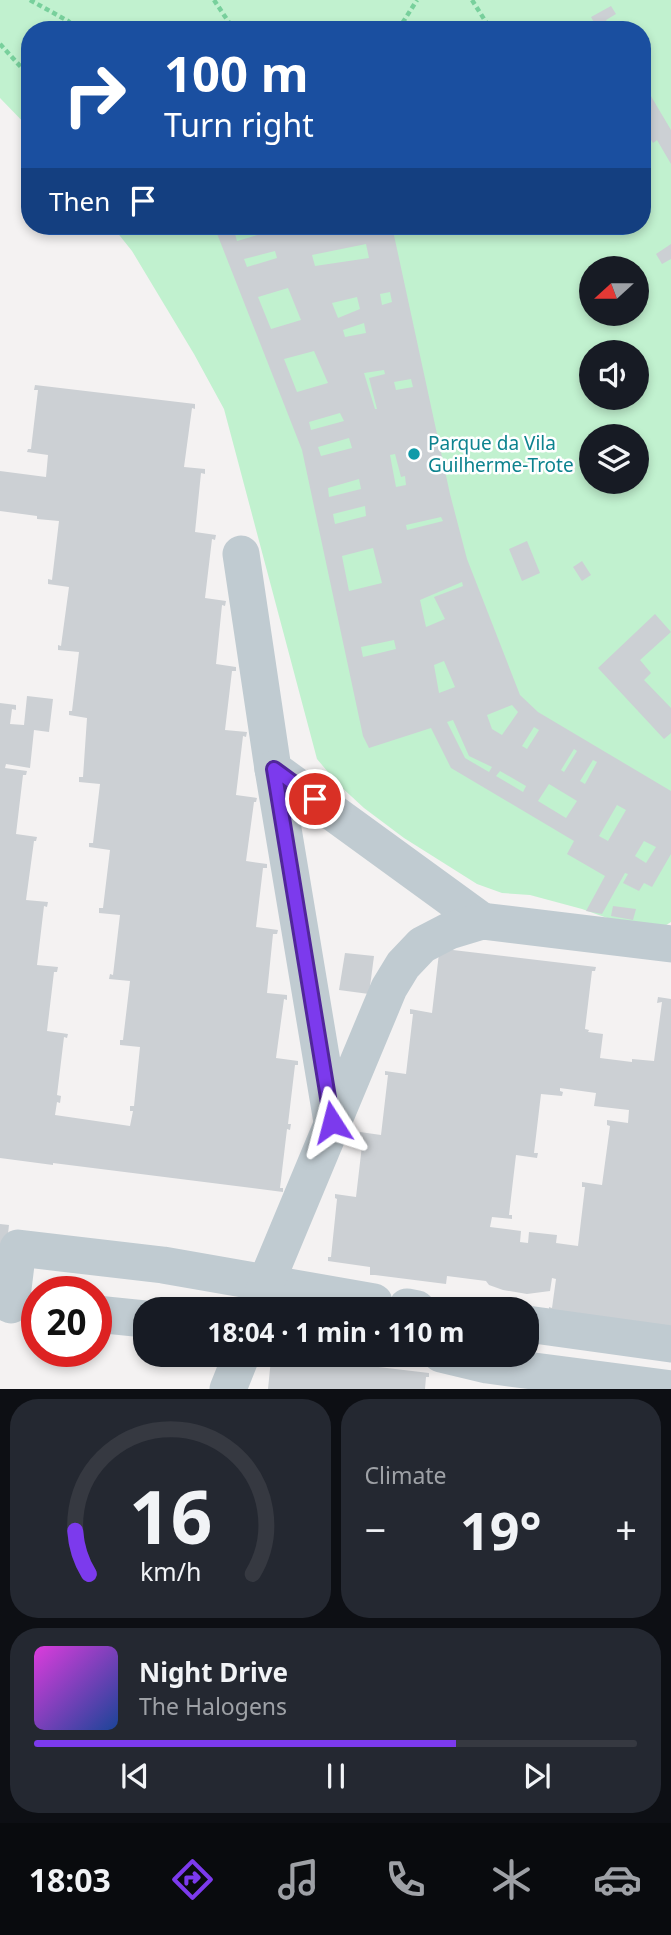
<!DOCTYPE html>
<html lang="en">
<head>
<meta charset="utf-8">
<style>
	body { margin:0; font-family:"Noto Sans",sans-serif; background:#242831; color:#f1f3f6; height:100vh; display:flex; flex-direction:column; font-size:26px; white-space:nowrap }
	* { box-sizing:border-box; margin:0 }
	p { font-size:23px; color:#9ea1a6 }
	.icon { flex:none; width:38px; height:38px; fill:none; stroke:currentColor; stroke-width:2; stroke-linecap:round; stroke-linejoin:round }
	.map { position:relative; height:1389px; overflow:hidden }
	.side { display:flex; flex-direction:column; gap:10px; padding:10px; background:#0d0f14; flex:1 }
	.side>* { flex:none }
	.top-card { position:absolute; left:21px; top:21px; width:630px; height:214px; border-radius:28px; box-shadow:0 4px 10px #0003; background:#1a4fa0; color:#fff; overflow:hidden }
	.needle { width:46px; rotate:249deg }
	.fabs { position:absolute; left:579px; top:256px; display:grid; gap:14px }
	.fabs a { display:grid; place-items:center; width:70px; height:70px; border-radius:50%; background:#171b24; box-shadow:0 4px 10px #0003; font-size:35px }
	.speed { position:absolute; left:21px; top:1276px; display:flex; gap:14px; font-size:35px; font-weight:700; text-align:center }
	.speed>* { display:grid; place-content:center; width:91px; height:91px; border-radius:50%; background:#171b24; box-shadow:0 4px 10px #0003; line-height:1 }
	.speed .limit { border:10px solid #d22; background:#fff; color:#111 }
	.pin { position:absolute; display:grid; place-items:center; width:60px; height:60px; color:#fff; margin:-30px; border:4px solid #fff; border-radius:50%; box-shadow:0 2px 7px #0007 }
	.me { position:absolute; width:77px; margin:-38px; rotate:351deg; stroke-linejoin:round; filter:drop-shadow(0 0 5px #0008) }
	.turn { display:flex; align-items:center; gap:24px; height:147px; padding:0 28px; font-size:32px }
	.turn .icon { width:91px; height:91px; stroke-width:2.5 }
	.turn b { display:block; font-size:49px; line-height:60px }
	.then { display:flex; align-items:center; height:66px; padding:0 28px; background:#0003; gap:14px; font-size:26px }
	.big { font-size:52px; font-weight:700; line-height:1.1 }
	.side .card { flex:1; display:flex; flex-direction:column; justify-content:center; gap:10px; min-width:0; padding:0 24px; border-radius:28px; background:#242831 }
	.side .dial { align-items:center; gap:0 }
	.dial svg { height:182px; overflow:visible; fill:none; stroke:#363941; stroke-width:7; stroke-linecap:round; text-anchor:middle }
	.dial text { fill:#f1f3f6; stroke:none }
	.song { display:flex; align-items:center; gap:21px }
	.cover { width:84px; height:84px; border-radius:10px; background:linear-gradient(135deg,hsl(300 70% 55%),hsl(220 70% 35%)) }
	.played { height:7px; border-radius:4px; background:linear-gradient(90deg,#7c3aed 70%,#363941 70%) }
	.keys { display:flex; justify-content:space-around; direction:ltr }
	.heat { display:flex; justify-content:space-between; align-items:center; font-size:38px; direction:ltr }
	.side .tiles { flex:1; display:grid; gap:10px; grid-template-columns:1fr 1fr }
	.card:last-child { grid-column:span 2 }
	.trip { position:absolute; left:133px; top:1297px; width:406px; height:70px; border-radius:28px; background:#171b24; box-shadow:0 4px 10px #0003; font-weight:700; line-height:70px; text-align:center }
	.tab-bar { display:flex; height:112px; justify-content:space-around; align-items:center; background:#090b0e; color:#9ea1a6 }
	.tab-bar .icon { width:49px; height:49px }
	.tab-bar .active { color:#7c3aed }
	.tab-bar b { font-size:32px; color:#f1f3f6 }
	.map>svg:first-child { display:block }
	.green { fill:#c1f1cf; fill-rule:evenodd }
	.building { fill:#ccd0d4; fill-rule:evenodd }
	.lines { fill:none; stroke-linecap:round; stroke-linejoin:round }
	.path { stroke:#78d09c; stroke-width:4.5; stroke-dasharray:5 3.5; stroke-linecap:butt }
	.minor { stroke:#c0cbd1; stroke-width:37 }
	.route-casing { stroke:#51269a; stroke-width:18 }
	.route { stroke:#7c3aed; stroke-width:12 }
	.culture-dot { fill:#0f9aa8; stroke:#fff; stroke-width:2.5 }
	.labels { text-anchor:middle; stroke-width:5; stroke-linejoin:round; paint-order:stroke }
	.culture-label { font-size:19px; fill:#0d838f; stroke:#fff; text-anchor:start }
</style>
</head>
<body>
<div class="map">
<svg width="671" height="1389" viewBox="0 0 671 1389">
	<rect width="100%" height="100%" fill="#f4f2f2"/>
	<path class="green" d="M 0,0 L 671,0 L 671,922 L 652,934 L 582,909 L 530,895 L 502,893 L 477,884 L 404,838 L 364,808 L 338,784 L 317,759 L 224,409 L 194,354 L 132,251 L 112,226 L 642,226 L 642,30 L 30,30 L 30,129 L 0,98 ZM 592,268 L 637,268 L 637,313 L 592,313 ZM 592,352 L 637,352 L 637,397 L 592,397 ZM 592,436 L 637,436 L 637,481 L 592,481 Z"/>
	<g class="building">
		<path d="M 611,6 L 616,14 L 606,20 L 612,30 L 586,30 L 595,24 L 591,17 Z"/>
		<path d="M 642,81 L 671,130 L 671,164 L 657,140 L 653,143 L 642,125 Z"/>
		<path d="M 214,226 L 260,226 L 235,234 L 237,241 L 268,232 L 266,226 L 392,226 L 450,494 L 467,559 L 520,695 L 538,712 L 671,791 L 671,854 L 652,887 L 644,883 L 639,891 L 623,883 L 628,874 L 625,873 L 602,914 L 586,911 L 605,876 L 567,854 L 574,841 L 451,768 L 431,728 L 369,748 L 363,736 L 302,450 ZM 366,244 L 369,258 L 315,266 L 312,255 ZM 275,251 L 277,258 L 247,267 L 244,259 ZM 288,288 L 301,320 L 271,329 L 258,297 ZM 390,292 L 392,302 L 382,305 L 380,294 ZM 357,297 L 360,309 L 338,318 L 332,303 ZM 364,323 L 366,333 L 345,337 L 343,330 ZM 314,351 L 328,383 L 297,392 L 284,359 ZM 384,370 L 385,374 L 369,378 L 377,409 L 375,409 L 364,373 ZM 411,379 L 413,387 L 396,390 L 394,382 ZM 340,413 L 344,421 L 311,430 L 309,422 ZM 349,438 L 352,448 L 321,456 L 318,447 ZM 395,454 L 401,477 L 405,476 L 406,485 L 396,487 L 390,455 ZM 359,479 L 361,489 L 329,497 L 328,488 ZM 365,506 L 366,516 L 335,524 L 333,514 ZM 441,517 L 443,521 L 407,530 L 406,525 ZM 373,548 L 382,583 L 349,591 L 342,556 ZM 462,582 L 463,586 L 434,597 L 445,619 L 426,627 L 420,600 ZM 394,640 L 396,649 L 363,657 L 361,647 ZM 444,661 L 455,687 L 439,693 L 434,665 ZM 512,705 L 518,712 L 502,735 L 492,729 L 487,715 ZM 453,720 L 469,756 L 492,767 L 489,772 L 465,758 L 447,722 ZM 534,727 L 539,730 L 527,749 L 522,746 ZM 574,749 L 577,751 L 564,772 L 561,770 ZM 593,760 L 597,762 L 585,784 L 580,781 ZM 500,771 L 526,786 L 523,792 L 496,776 ZM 549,784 L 577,801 L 566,818 L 538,801 ZM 617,805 L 626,810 L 608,841 L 599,836 ZM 644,841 L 656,847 L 646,863 L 635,856 Z"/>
		<path d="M 671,244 L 671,259 L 662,264 L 656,254 Z"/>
		<path d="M 35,385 L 195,404 L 195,409 L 192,408 L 184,467 L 205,469 L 205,474 L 201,473 L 195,532 L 216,535 L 215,540 L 212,539 L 205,598 L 226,601 L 225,606 L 222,605 L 216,664 L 236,667 L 236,671 L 232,671 L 225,730 L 247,732 L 246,737 L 243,736 L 236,795 L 257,798 L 256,802 L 254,802 L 246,861 L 267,864 L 267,868 L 263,868 L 256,927 L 278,930 L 277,934 L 273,934 L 267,993 L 287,995 L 287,1000 L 284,999 L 276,1058 L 298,1061 L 298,1065 L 295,1065 L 288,1124 L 291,1124 L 290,1130 L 287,1129 L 280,1188 L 283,1188 L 283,1192 L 53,1163 L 53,1165 L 0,1158 L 0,703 L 16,705 L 16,710 L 12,709 L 10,724 L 24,725 L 27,696 L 53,699 L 49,732 L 34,730 L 30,768 L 6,764 L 5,768 L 27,771 L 26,775 L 23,775 L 16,834 L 37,837 L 36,841 L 34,841 L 26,900 L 48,902 L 47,907 L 44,906 L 37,965 L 58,967 L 57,972 L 54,972 L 47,1031 L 68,1034 L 67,1038 L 64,1037 L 57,1095 L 61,1096 L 60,1103 L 57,1102 L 55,1115 L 130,1126 L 133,1111 L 130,1111 L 130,1106 L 134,1106 L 140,1047 L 120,1045 L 120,1040 L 123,1040 L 130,981 L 109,979 L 110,974 L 113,975 L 120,915 L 99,913 L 99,908 L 103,908 L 110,850 L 89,847 L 89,843 L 93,843 L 100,784 L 79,782 L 79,777 L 83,777 L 87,718 L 69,715 L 69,711 L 72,711 L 79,652 L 58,650 L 58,645 L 61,646 L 69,587 L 48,584 L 48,579 L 52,580 L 59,521 L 37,519 L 37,516 L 0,511 L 0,471 L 46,477 L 48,455 L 27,452 L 28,449 L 31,449 L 38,390 L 34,390 Z"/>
		<path d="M 527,541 L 540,573 L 522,581 L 509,549 Z"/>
		<path d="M 582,561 L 591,575 L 582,581 L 573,567 Z"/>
		<path d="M 655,614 L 671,632 L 640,660 L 651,673 L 644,680 L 671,708 L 671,733 L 664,739 L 598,668 Z"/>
		<path d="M 613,906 L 636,909 L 633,920 L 611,916 Z"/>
		<path d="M 436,948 L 596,967 L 595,971 L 592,971 L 585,1029 L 589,1030 L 588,1032 L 603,1034 L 600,1058 L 632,1062 L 632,1059 L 654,1061 L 662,1002 L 657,1003 L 658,997 L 671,999 L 671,1326 L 549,1312 L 549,1307 L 552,1308 L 556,1279 L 552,1278 L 550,1291 L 527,1294 L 503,1290 L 489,1285 L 486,1281 L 447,1276 L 446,1284 L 375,1275 L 370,1275 L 370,1267 L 328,1261 L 328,1257 L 331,1257 L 337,1199 L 335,1198 L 335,1194 L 356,1197 L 363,1137 L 360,1136 L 360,1132 L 381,1135 L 388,1075 L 385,1075 L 385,1071 L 406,1074 L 413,1014 L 410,1014 L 410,1009 L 432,1013 L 439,953 ZM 560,1088 L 596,1093 L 594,1106 L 629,1110 L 628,1123 L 607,1120 L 607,1125 L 610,1126 L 602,1185 L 582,1182 L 582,1187 L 585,1187 L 578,1246 L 556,1243 L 557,1235 L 529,1232 L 528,1243 L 520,1242 L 521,1231 L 490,1227 L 492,1217 L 512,1219 L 512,1215 L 509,1215 L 516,1155 L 537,1158 L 538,1153 L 534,1153 L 541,1094 L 562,1096 L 563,1092 L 560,1091 Z"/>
		<path d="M 345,953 L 374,956 L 369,994 L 339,990 Z"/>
		<path d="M 0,1224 L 9,1225 L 2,1288 L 0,1288 Z"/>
		<path d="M 269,1354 L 429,1373 L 429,1377 L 426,1377 L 425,1389 L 268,1389 L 271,1359 L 269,1358 Z"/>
	</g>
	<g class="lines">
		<g class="path">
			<path d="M 30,0 L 68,21 L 78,30"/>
			<path d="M 214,0 L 234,30"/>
			<path d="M 472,0 L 491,30"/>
			<path d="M 398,30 L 417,0"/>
			<path d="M 0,44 L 30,77"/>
		</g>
		<g class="minor">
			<path d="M 241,554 L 273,769 L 482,921"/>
			<path d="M 273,769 L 332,1122"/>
			<path d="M 11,1305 L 18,1248 L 163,1265 L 374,1302"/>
			<path d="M 407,1307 L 417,1309"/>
			<path d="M 259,1309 L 266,1283 L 389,988 L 403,965 L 422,945 L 449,931 L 482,921 L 671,944"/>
			<path d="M 96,1314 L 145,1319"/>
			<path d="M 527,1324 L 671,1344"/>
			<path d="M 441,1354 L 487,1365 L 671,1389"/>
			<path d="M 228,1389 L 242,1354"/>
		</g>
	</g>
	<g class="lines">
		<g class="route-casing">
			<path id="route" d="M 315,799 L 274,769 L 332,1122"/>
		</g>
		<use href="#route" class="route"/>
	</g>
	<circle class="culture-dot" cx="414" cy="454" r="7"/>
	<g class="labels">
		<g class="culture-label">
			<text x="428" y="450">Parque da Vila<tspan x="428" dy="22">Guilherme-Trote</tspan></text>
		</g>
	</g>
</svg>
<div class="fabs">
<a><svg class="needle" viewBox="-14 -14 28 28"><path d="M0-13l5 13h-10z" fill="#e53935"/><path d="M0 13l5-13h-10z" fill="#9ea1a6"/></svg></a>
<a><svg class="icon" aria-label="sound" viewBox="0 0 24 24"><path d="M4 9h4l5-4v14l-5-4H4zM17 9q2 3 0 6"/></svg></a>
<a><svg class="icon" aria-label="layers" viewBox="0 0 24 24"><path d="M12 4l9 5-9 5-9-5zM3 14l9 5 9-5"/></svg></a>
</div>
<div class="speed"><div class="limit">20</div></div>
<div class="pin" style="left:315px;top:799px;background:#d93025"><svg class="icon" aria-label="arrive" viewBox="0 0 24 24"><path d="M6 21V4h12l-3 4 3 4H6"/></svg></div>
<svg class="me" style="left:332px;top:1122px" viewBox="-20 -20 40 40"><path d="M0-17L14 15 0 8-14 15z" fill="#7c3aed" stroke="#fff" stroke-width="4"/></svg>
<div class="trip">18:04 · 1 min · 110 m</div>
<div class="top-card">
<div class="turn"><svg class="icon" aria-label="right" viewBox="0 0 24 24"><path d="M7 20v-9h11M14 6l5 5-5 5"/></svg><div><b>100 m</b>Turn right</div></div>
<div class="then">Then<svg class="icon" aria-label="arrive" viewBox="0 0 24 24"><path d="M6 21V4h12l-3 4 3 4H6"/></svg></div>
</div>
</div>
<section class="side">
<div class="tiles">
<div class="card dial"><svg viewBox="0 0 100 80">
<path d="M14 69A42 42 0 1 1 86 69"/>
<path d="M14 69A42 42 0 0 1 8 50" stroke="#7c3aed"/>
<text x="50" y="56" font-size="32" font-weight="700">16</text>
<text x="50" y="72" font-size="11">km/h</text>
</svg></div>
<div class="card"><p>Climate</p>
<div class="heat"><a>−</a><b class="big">19°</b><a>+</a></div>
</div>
<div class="card">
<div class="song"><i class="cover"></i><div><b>Night Drive</b><p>The Halogens</p></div></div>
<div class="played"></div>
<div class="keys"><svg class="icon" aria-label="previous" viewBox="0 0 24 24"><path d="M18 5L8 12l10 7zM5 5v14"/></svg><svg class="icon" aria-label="pause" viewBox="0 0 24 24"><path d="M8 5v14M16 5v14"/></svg><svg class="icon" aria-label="next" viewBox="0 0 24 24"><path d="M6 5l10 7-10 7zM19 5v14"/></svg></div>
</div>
</div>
</section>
<nav class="tab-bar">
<b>18:03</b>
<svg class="icon active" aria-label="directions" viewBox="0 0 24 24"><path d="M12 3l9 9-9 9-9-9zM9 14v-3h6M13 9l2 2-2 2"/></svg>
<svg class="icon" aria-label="music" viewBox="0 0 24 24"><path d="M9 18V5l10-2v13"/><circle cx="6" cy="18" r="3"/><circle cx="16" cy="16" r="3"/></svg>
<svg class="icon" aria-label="phone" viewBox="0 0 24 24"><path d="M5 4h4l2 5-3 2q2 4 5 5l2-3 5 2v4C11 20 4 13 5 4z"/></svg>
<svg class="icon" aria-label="climate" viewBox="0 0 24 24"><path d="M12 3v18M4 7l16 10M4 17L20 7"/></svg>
<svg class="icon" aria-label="car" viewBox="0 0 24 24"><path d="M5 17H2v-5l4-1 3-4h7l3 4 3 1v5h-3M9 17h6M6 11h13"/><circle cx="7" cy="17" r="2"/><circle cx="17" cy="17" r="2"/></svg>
</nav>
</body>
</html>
